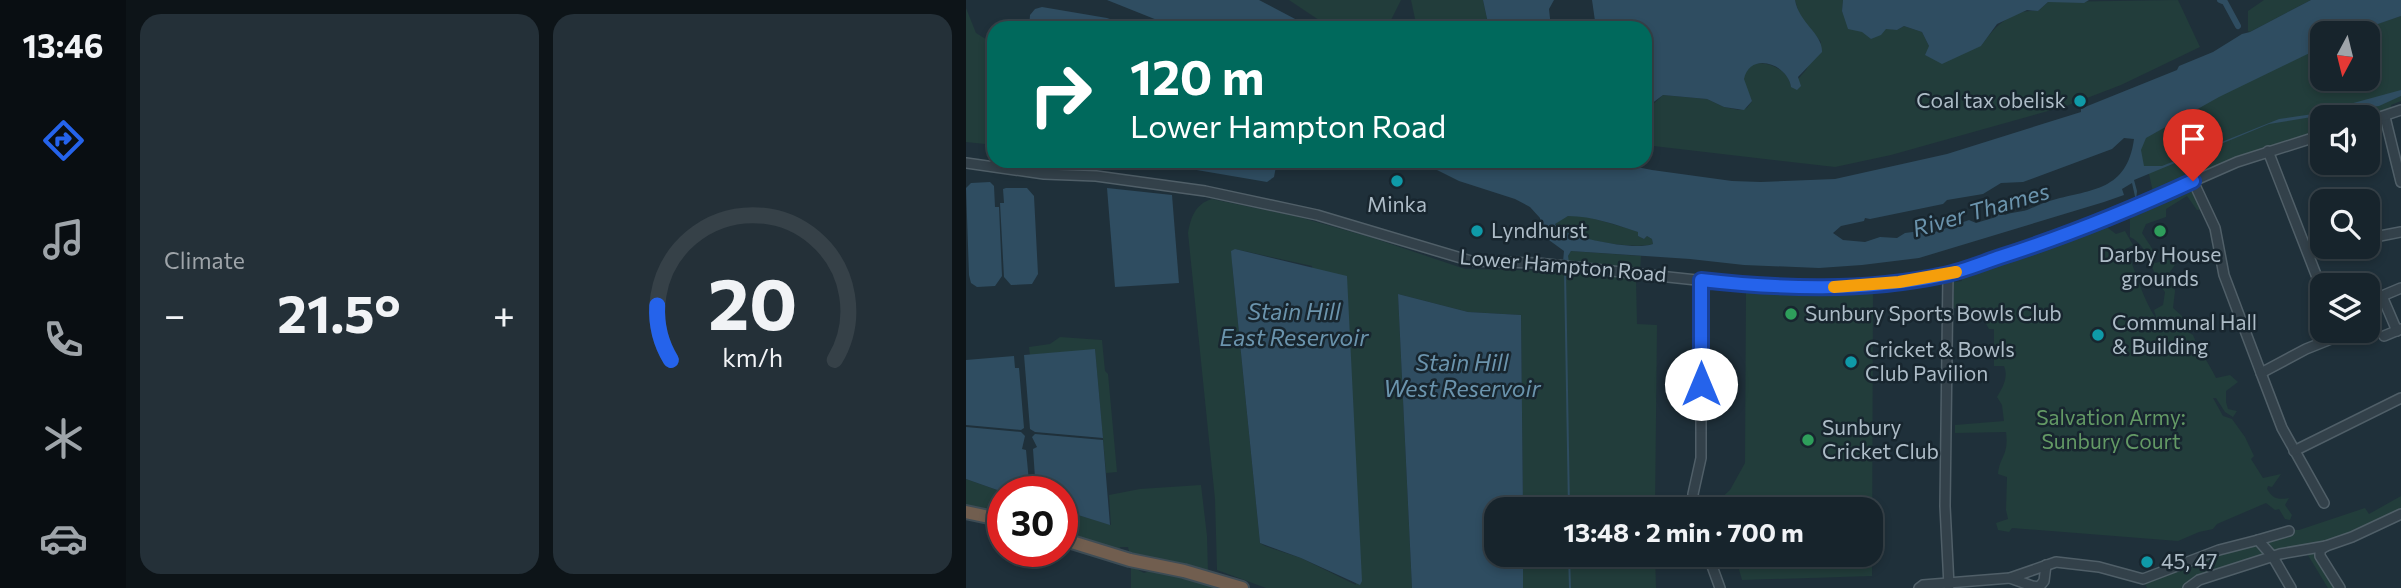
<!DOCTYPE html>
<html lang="en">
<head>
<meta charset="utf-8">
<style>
	body { margin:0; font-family:Commissioner,sans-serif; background:#243038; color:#f1f3f6; height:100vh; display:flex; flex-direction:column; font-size:26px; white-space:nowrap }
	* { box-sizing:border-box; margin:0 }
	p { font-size:23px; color:#9ea4a9 }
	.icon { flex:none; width:38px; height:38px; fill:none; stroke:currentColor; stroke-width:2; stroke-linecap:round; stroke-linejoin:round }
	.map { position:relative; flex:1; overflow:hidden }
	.panel { display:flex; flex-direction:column; gap:14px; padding:14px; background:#0d1418; width:840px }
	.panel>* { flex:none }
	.guide { position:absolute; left:21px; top:21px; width:665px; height:147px; border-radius:21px; box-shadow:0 4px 10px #0003,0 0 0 2px #364148; background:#00695c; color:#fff; overflow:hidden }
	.needle { width:46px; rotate:187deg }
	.controls { position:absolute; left:1344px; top:21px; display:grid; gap:14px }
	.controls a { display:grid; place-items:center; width:70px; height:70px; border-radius:14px; background:#17242c; box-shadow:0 4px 10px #0003,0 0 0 2px #364148; font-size:35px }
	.speed { position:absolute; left:21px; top:476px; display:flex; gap:14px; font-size:35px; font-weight:700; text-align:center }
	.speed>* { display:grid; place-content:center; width:91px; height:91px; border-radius:50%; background:#17242c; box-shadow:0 4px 10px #0003,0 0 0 2px #364148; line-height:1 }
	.speed .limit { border:10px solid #d22; background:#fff; color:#111 }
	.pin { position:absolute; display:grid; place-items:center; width:60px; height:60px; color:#fff; margin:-72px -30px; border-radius:50% 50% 50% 0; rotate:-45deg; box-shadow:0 0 7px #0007 }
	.pin .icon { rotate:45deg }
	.me { position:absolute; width:77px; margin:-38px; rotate:0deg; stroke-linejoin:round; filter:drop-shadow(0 0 5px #0008) }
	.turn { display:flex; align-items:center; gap:24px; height:147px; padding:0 28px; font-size:32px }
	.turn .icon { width:91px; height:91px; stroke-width:2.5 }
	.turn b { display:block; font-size:49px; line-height:60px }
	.big { font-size:52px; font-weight:700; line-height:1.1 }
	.panel .widget { flex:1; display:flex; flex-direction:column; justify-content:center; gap:10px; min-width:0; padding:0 24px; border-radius:21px; background:#243038 }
	.panel .dial { align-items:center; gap:0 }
	.dial svg { height:182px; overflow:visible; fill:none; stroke:#364148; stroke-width:7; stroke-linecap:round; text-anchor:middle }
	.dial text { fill:#f1f3f6; stroke:none }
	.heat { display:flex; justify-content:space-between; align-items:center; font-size:38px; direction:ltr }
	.panel .tiles { flex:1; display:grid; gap:14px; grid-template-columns:repeat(2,1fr) }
	.trip { position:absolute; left:518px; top:497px; width:399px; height:70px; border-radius:21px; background:#17242c; box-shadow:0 4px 10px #0003,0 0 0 2px #364148; font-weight:700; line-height:70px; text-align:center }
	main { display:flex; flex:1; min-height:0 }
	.tabs { display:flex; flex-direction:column; width:126px; justify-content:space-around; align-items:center; background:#090e12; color:#9ea4a9 }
	.tabs .icon { width:49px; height:49px }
	.tabs .active { color:#2563eb }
	.tabs b { font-size:32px; color:#f1f3f6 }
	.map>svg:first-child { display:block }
	.green { fill:#223d3b; fill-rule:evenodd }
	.water { fill:#2f4d61; fill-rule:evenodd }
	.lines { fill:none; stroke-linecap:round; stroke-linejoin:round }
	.stream { stroke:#2f4d61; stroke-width:2 }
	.canal { stroke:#2f4d61; stroke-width:6 }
	.minor-casing { stroke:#505f68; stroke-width:12 }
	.highway-casing { stroke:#3d4c55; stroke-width:16 }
	.minor { stroke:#33414a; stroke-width:9 }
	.highway { stroke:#715e4f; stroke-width:12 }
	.route-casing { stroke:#184099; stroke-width:18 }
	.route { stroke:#2563eb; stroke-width:12 }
	.slow { stroke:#f59e0b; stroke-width:12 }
	.culture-dot { fill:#0f9aa8; stroke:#18262f; stroke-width:2.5 }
	.leisure-dot { fill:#2e9e5b; stroke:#18262f; stroke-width:2.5 }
	.labels { text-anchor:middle; stroke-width:5; stroke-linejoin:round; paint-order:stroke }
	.poi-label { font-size:21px; fill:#adbcc7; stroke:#18262f; text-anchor:start }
	.street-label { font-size:21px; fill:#adbcc7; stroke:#18262f }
	.park-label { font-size:21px; fill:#639965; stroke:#18262f }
	.water-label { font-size:23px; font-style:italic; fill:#6b94ad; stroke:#18262f }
</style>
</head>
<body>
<main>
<nav class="tabs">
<b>13:46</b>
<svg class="icon active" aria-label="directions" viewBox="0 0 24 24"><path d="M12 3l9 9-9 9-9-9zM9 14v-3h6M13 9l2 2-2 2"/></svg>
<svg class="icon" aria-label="music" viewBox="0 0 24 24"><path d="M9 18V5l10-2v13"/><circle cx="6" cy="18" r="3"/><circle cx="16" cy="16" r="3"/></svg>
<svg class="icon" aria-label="phone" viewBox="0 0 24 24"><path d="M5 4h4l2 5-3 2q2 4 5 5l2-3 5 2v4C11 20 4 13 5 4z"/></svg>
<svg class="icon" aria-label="climate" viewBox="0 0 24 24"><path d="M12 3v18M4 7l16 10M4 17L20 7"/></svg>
<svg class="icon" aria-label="car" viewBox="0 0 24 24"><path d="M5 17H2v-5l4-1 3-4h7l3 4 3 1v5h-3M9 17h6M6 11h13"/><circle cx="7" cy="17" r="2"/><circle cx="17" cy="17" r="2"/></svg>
</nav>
<section class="panel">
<div class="tiles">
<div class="widget"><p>Climate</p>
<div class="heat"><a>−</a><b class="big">21.5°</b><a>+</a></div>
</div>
<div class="widget dial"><svg viewBox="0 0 100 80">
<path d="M14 69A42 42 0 1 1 86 69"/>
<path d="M14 69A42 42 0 0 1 8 45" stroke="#2563eb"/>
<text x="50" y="56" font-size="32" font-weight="700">20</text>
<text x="50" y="72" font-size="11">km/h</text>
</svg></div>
</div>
</section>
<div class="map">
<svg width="1435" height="588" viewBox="0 0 1435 588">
	<rect width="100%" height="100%" fill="#1f303a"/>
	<g class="green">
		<path d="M 323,0 L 435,0 L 421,28 L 365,28 Z"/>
		<path d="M 445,0 L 517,0 L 523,28 L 451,28 Z"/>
		<path d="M 829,0 L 877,0 L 876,12 L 905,39 L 920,28 L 931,30 L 938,26 L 956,32 L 963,46 L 1015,46 C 1029,26 1046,9 1072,11 L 1082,2 L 1212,0 L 1234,47 L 1155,85 L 1100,106 L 925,155 L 869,167 L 679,145 L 679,102 L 683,108 L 697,95 L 741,99 L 758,107 L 773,110 L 781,108 L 786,101 C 784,95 778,86 778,80 C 775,53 822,61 825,87 L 840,70 L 855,42 L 834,17 Z"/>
		<path d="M 1298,0 L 1345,0 L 1284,32 L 1282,31 L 1282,11 Z"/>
		<path d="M 0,8 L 10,33 L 23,41 L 28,93 L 28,145 L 0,142 Z"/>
		<path d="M 1435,16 L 1435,92 L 1410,98 L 1415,103 L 1435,96 L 1435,101 L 1425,105 L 1426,109 L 1419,109 L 1417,116 L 1399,117 L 1397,113 L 1392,113 L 1388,117 L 1356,117 L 1356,131 C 1305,146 1253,161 1205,189 L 1203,186 L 1187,192 L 1183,174 L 1174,171 L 1173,157 L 1176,132 L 1187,134 L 1249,95 L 1266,90 L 1356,44 L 1356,79 L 1402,79 L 1402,33 L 1384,33 Z"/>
		<path d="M 1219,190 L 1229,190 L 1237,209 L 1231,210 L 1221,196 L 1200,209 L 1200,217 L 1180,224 L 1176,233 L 1189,253 L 1189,263 L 1209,258 L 1211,262 L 1204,272 L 1209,291 L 1207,308 L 1216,316 L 1215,323 L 1218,330 L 1227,335 C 1233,351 1243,363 1250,378 L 1264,375 L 1272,382 L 1260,391 L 1260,402 L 1262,409 L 1271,411 L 1267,417 L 1259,412 L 1250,398 L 1247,398 L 1257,416 L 1266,419 L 1279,437 L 1288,456 L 1285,459 L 1297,478 L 1315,474 L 1306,487 L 1302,486 L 1301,489 C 1307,499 1312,500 1323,498 L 1319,505 L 1326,515 L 1324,520 L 1319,519 L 1313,509 L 1309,510 L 1300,503 L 1251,524 L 1247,529 L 1233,532 L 1212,541 L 1046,528 L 1043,532 L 1032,530 L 1030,523 L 1042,519 L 1040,510 L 1041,477 L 1032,474 C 1034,455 1043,456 1040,432 L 989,433 L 989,425 L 1038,421 L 1036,405 L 1031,397 C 1036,388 1043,378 1038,366 L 1028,366 L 1028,329 L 1023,329 L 1019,322 L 1024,316 L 1022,308 L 984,308 L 988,296 L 988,282 L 996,281 L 995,277 L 1016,269 L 1018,265 L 1027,262 L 1031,264 L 1092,244 L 1138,225 L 1150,234 L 1159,231 L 1167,245 L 1160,249 C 1171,274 1176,298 1191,320 L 1188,310 L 1197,305 L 1199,292 C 1184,275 1187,249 1164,237 L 1164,219 L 1183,205 L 1204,201 L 1205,194 Z"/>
		<path d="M 246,199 L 333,217 L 407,238 L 499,269 L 591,271 L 670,279 L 671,324 L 691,325 L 689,509 L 557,509 L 555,315 L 502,312 L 432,294 L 446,588 L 300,588 L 251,570 L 249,499 L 222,233 C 225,217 229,204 246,199 ZM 269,249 L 346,266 L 390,585 L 335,558 L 299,546 L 294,543 L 266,263 Z"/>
		<path d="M 602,216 L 619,216 L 667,230 L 672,232 L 672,236 L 678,239 L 681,236 L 686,239 L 687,244 C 669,250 604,239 589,227 L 591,221 Z"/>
		<path d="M 605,251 L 675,256 L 674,271 L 602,263 L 602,256 Z"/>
		<path d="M 907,289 L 906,576 L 776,580 L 769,555 L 905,555 L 905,509 L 756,509 L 753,500 L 764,490 L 779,463 L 780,291 L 868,293 Z"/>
		<path d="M 94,337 L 136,340 L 139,371 L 142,374 L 151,472 L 140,473 L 129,350 L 64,355 L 63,347 L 84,344 Z"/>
		<path d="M 0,479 L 37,492 L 37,513 L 0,506 Z"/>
		<path d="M 235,485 L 241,536 L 242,573 L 164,555 L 162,547 L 154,547 L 153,551 L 96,533 L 96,510 L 145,525 L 143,495 L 174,489 Z"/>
		<path d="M 1435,496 L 1435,514 L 1349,547 L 1349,553 L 1369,588 L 1362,588 L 1340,552 L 1308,559 L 1222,588 L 1181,588 L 1177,579 L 1324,530 L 1333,530 L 1399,508 L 1403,514 Z"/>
		<path d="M 557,555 L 689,555 L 690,588 L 557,588 Z"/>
		<path d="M 165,566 L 178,573 L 187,570 L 255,588 L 165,588 Z"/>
	</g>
	<g class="water">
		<path d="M 141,0 L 293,0 L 331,20 L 341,28 L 211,28 Z"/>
		<path d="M 517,0 L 588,0 L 583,9 L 585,28 L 523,28 Z"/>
		<path d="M 626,0 L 829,0 C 833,23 857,34 856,52 L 832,77 L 835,86 L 831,90 L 825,87 C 822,64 784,51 778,79 L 786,101 L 778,110 L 758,107 L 741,99 L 697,95 L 681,107 L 679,28 L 626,28 L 629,21 Z"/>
		<path d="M 877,0 L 1123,0 L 1118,3 L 1082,2 L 1072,11 L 1061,10 L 1031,24 L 1015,46 L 976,64 L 959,55 L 963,46 L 956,32 L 938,26 L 931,30 L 920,29 L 915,35 L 905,39 L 896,32 L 882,29 L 876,11 Z"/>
		<path d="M 1345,0 L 1435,0 L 1435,16 L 1386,33 L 1356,33 L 1356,47 L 1253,97 L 1180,138 L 1175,150 L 1178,166 L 1196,166 L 1313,119 L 1347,114 L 1435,90 L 1435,96 L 1413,106 L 1303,124 L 1168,180 L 1171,191 L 1170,201 L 1166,183 L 1156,189 L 1158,195 L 1138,202 L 953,258 L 896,265 L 853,268 L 778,265 L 724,259 L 605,251 L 602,256 L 603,262 L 597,262 L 598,251 L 576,235 L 574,218 L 564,207 L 549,199 L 493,181 L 453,161 L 641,161 L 686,170 L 766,181 L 795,182 L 869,179 L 981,154 L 1115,112 L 1115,109 L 1119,107 L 1211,70 L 1213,66 L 1247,52 L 1276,34 L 1284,32 ZM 1158,138 L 1168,139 C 1161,191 1126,189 1087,200 C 1078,202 1069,207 1061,210 C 1054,212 1046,212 1039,215 L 1036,213 L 1030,215 L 1030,217 L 1010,223 L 1003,220 L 969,232 L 962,230 L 939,233 L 931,238 L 914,237 L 899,242 L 877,240 L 867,233 L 875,226 L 898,221 L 899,218 L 904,219 L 977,204 L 981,200 L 1017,194 L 1035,183 L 1057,182 L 1146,149 ZM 602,216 C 627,216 650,225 672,232 L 672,236 L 678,239 L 681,236 L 686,239 L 687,244 C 666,251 614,238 593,230 L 589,224 Z"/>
		<path d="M 76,7 L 141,18 L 169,28 L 63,28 L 64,15 L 69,9 Z"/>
		<path d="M 178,161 L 311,161 L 308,177 L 301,182 Z"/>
		<path d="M 24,182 L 28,186 L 29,207 L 33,207 L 36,276 L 29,286 L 11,287 L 5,283 L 3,275 L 0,188 L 5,183 Z"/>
		<path d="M 40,188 L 61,188 L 68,196 L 72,274 L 66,284 L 45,285 L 38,277 L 34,203 L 38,203 L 37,189 Z"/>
		<path d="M 141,188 L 206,195 L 213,283 L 149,287 Z"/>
		<path d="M 269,249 L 381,276 L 396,581 L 394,585 L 335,558 L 294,543 L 266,263 L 265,251 Z"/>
		<path d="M 432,294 L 502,312 L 555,315 L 557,509 L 530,509 L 530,555 L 557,555 L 557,588 L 446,588 Z"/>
		<path d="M 129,349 L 137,438 L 69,432 L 64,429 L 58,355 Z"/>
		<path d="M 48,356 L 49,368 L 53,368 L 58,428 L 55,430 L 0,425 L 0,360 Z"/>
		<path d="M 0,427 L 55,432 L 59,436 L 56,449 L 60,450 L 64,492 L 37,492 L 0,479 Z"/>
		<path d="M 69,434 L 137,440 L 144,525 L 96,510 L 96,492 L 70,492 L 67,449 L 71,447 L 66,437 Z"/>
	</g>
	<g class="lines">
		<g class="stream">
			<path d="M 599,271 L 603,509"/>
			<path d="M 603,555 L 604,588"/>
		</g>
		<path class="canal" d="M 1254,0 L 1259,2 L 1272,26"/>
		<g class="minor-casing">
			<g id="minor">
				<path d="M 1419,117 L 1435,182"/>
				<path d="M 1402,121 L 1435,110"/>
				<path d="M 1302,151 L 1356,290"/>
				<path d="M 0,163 L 78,174 L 130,176 L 239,191 L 351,215 L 505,261 L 571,263 L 796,287 L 864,287 L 933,282 L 990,271 L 1062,249 L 1143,218 L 1271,162 L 1356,135"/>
				<path d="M 1227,181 L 1249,228 L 1258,275 L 1295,373 L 1340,349 L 1370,337 L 1372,331"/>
				<path d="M 1402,242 L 1414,236 L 1435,232"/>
				<path d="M 1384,250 L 1391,247"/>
				<path d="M 982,274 L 979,506 L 983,586"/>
				<path d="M 1431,331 L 1416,296 L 1435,288"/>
				<path d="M 1418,336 L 1435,329"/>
				<path d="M 1295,373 L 1316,428 L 1358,503"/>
				<path d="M 1328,451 L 1435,398"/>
				<path d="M 729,509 L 727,494 L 735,458 L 735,280"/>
				<path d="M 1292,540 L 1323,531"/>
				<path d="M 1360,546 L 1354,550 L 1354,556 L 1374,588"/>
				<path d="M 742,555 L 754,588"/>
				<path d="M 714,556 L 717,555"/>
				<path d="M 1044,578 L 1066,586 L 1073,587 L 1078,581 L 1080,565"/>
				<path d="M 953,588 L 957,585 L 1044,578 L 1090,562 L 1133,567 L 1177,579 L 1253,550 L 1292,540 L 1307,557 L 1325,588"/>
				<path d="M 1222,588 L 1233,580 L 1314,554 L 1360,546 L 1386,537 L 1435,514"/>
			</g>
		</g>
		<g class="highway-casing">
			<g id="highway">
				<path d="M 0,512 L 37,520"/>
				<path d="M 96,539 L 164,560 L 218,571 L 276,588"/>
			</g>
		</g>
		<use href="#minor" class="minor"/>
		<use href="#highway" class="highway"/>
	</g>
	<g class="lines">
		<g class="route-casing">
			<path id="route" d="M 735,384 L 735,280 C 816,289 898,292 978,275 C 997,271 1016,263 1034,257 C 1100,236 1164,210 1227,181"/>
		</g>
		<use href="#route" class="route"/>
		<path class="slow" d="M 868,287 L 933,282 L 990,272"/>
	</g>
	<g class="culture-dot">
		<circle cx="1114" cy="101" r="7"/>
		<circle cx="431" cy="181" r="7"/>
		<circle cx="511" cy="231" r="7"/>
		<circle cx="1132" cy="335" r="7"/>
		<circle cx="885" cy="362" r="7"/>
		<circle cx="1181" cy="562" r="7"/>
	</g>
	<g class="leisure-dot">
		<circle cx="1194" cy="231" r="7"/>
		<circle cx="825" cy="314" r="7"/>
		<circle cx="842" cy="440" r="7"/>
	</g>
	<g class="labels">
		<g class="poi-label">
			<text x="1100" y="108" text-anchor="end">Coal tax obelisk</text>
			<text x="431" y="212" text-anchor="middle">Minka</text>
			<text x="525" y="238">Lyndhurst</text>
			<text x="1194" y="262" text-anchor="middle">Darby House<tspan x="1194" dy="24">grounds</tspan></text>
			<text x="839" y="321">Sunbury Sports Bowls Club</text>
			<text x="1146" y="330">Communal Hall<tspan x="1146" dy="24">&amp; Building</tspan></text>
			<text x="899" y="357">Cricket &amp; Bowls<tspan x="899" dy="24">Club Pavilion</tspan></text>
			<text x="856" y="435">Sunbury<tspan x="856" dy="24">Cricket Club</tspan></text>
			<text x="1195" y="569">45, 47</text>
		</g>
		<g class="street-label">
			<text transform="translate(597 266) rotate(5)" y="7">Lower Hampton Road</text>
		</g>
		<g class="park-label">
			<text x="1145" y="425">Salvation Army:<tspan x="1145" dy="24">Sunbury Court</tspan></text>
		</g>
		<g class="water-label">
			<text transform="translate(1015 210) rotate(-16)" y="8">River Thames</text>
			<text x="328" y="320">Stain Hill<tspan x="328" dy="26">East Reservoir</tspan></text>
			<text x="496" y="371">Stain Hill<tspan x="496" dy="26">West Reservoir</tspan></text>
		</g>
	</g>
</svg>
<div class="controls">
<a><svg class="needle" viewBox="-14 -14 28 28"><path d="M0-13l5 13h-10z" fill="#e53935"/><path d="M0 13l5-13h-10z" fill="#9ea4a9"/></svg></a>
<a><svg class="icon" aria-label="sound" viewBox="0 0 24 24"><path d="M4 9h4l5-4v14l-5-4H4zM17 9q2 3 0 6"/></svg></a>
<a><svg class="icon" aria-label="search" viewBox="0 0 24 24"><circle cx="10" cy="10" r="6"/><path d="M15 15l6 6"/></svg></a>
<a><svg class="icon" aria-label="layers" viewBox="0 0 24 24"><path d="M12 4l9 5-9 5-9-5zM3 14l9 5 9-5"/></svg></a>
</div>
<div class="speed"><div class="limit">30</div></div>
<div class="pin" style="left:1227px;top:181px;background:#d93025"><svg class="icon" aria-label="arrive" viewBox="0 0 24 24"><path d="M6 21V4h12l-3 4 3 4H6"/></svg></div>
<svg class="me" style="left:735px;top:384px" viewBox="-20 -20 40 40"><circle r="19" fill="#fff"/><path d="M0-13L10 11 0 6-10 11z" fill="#2563eb"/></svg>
<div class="trip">13:48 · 2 min · 700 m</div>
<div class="guide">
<div class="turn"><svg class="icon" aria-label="right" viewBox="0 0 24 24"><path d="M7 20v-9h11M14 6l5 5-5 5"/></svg><div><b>120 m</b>Lower Hampton Road</div></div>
</div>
</div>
</main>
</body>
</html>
